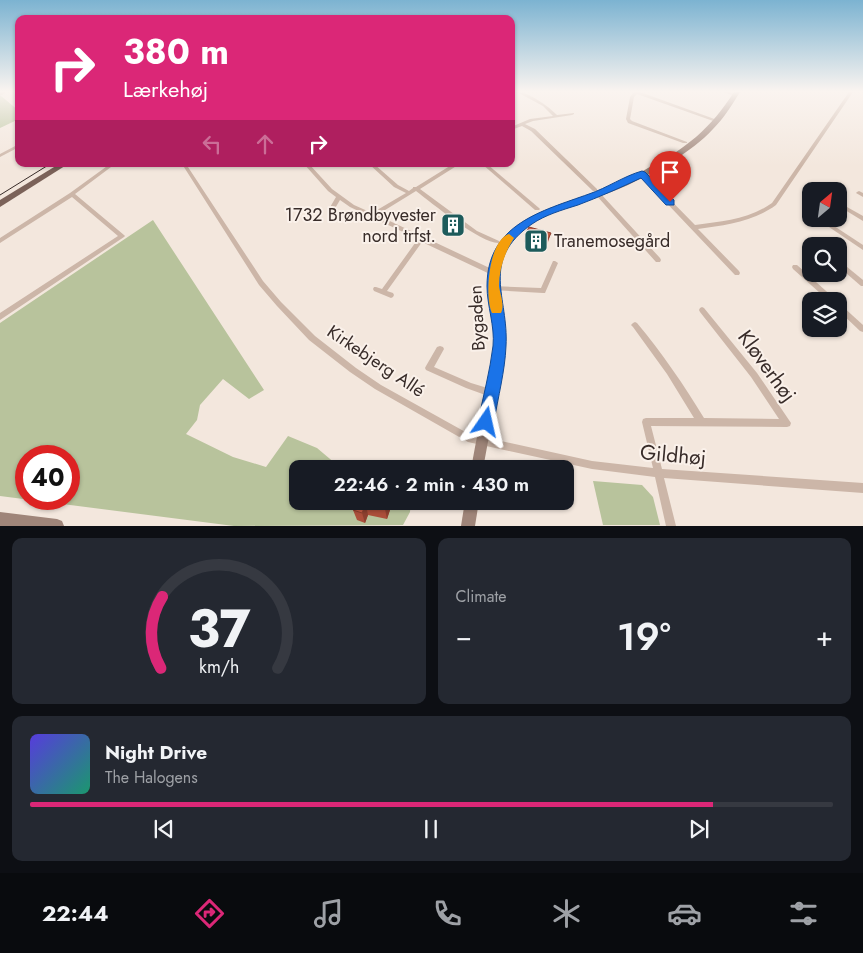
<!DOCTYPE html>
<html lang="en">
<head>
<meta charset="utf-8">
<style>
	body { margin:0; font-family:Jost,sans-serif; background:#242831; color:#f1f3f6; height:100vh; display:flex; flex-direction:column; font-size:19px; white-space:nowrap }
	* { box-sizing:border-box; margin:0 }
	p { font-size:16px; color:#9ea1a6 }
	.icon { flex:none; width:28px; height:28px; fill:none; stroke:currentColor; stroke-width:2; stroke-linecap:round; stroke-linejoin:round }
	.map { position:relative; height:526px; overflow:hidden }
	.drawer { display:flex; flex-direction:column; gap:12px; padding:12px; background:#0d0f14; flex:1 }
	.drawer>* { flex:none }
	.top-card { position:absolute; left:15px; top:15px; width:500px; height:152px; border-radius:10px; box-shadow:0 1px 4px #0004; background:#db2777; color:#fff; overflow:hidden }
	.needle { width:32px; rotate:29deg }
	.fabs { position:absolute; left:802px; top:182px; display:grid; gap:10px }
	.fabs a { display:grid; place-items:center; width:45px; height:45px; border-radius:10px; background:#171b24; box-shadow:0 1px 4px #0004; font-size:25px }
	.speed { position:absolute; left:15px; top:445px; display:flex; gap:10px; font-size:25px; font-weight:700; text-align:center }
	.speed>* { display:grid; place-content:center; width:65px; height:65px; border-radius:50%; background:#171b24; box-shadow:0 1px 4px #0004; line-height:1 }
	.speed .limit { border:8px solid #d22; background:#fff; color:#111 }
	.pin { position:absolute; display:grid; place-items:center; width:42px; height:42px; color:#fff; margin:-51px -21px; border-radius:50% 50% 50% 0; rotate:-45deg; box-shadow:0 0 5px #0007 }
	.pin .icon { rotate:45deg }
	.me { position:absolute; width:55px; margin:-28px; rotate:11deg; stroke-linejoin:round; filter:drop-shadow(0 0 4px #0008) }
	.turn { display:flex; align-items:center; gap:18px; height:105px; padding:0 25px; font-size:22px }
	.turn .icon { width:65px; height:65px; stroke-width:2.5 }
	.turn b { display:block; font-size:35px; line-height:42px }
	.lanes { display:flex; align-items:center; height:48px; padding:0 25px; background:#0003; justify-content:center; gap:25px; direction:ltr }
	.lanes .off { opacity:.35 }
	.big { font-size:38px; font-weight:600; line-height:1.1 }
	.drawer .widget { flex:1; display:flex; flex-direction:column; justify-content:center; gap:8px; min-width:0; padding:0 18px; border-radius:10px; background:#242831 }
	.drawer .dial { align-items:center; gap:0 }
	.dial svg { height:130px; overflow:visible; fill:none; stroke:#363941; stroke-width:7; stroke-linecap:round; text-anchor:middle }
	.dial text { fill:#f1f3f6; stroke:none }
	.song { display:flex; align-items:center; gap:15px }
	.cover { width:60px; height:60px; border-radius:8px; background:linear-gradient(135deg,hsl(250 70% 55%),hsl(160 70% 35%)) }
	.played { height:5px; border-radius:2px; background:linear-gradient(90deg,#db2777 85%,#363941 85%) }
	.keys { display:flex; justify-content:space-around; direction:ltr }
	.heat { display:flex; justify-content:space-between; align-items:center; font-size:28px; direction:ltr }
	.drawer .tiles { flex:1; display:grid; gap:12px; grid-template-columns:1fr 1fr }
	.widget:last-child { grid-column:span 2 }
	.trip { position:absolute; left:289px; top:460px; width:285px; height:50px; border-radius:10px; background:#171b24; box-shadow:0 1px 4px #0004; font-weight:600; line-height:50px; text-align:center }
	.dock { display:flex; height:80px; justify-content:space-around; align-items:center; background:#090b0e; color:#9ea1a6 }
	.dock .icon { width:35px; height:35px }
	.dock .current { color:#db2777 }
	.dock b { font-size:22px; color:#f1f3f6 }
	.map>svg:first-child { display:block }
	.green { fill:#b8c39c; fill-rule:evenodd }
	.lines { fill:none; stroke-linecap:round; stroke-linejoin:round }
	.street { fill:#ccb6a8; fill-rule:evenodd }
	.secondary { fill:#9f8579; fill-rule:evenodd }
	.primary { fill:#7b6259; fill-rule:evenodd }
	.tram { stroke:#382c29; stroke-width:1 }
	.wall { fill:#ad4f3b }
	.shaded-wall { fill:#8d4030 }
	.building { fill:#c95c45; stroke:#8d4030 }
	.route { fill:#1a73e8; stroke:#114b97 }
	.slow { fill:#f59e0b }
	.labels { text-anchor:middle; stroke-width:4; stroke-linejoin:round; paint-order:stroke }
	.poi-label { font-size:18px; fill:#382c29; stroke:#faf1ea; text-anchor:end }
	.street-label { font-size:18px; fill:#382c29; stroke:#faf1ea }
	.near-street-label { font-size:21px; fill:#382c29; stroke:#faf1ea }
</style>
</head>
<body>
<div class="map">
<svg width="863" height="526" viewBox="0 0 863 526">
	<rect width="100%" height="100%" fill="#f3e7dd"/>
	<g class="green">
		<path d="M 0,95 L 19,111 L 19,119 L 0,128 Z"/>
		<path d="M 153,220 L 264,390 L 249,399 L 223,379 L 200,405 L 197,420 L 186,434 L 233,457 L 266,467 L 288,436 L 317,448 L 336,464 L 380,462 L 404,468 L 406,469 L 298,469 L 298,501 L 411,501 L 410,512 L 403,525 L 234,526 L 0,496 L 0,323 ZM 26,456 L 69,456 L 69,499 L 26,499 Z"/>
		<path d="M 593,481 L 642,485 L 653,497 L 660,525 L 603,525 Z"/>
	</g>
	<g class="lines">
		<g class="street">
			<path d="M 1,92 L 6,92 L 2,95 L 0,95 L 0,93 Z"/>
			<path d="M 517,92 C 529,92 548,106 557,115 L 574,113 L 574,114 L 572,115 L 533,121 L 525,124 L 535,129 L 597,189 L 597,191 L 593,191 L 531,131 L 522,126 L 511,130 L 511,127 L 530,119 L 553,116 L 543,106 Z"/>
			<path d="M 634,92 L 640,92 L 720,121 L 716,122 L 637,94 L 634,97 L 630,119 L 632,121 L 687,142 L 687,143 L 683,143 L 628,123 L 626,119 L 630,97 Z"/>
			<path d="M 723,92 L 729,92 L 737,95 L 735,96 Z"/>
			<path d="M 849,92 L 853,92 L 776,205 C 753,222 725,225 698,229 L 739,271 L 740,273 L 739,275 L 735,275 L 639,174 L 640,173 L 644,173 L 695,225 C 723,221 748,220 772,203 Z"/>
			<path d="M 19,144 L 19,147 L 0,157 L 0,154 Z"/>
			<path d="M 110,164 L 115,164 L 75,194 L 124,235 L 125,236 L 124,237 L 0,320 L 0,313 L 118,236 L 72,197 L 0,243 L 0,238 L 70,193 Z"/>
			<path d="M 182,164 L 186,164 L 263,281 L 281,302 L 315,336 L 356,368 L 381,385 L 469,434 L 592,461 L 653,468 L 642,422 L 643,419 L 646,418 L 694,418 L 667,374 L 633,327 L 631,325 L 633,323 L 635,322 L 637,323 C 662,353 684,385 704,418 L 779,419 L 751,377 L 700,312 L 699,310 L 700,308 L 702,307 L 704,308 L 757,373 L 791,423 L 790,426 L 787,427 L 651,426 L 662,469 L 863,483 L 863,493 L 664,478 L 676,526 L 666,526 L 655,477 L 592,469 L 468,442 L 375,389 L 350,372 L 309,340 L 277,306 L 259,285 Z"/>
			<path d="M 304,164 L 309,164 L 332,189 L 354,205 L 372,213 L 406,193 L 394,187 L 369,164 L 374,164 L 398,185 L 409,191 L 413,188 L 413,187 L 416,187 L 453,164 L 458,164 L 458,165 L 420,189 L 477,231 L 499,241 L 500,242 L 499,243 C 481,244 432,203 416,191 L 377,215 L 496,271 L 497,273 L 494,275 L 492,275 L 422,242 L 387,291 L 393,293 L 394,295 L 393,297 L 391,298 L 374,291 L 373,289 L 374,287 L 376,287 L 382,289 L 418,239 L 350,207 L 340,200 L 334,210 L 330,210 L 329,209 L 336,197 L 328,191 Z"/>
			<path d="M 482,164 L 487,164 L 539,208 L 540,209 L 539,210 L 535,210 Z"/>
			<path d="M 859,191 L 863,193 L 863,197 L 856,193 L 857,192 Z"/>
			<path d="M 598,192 L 600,193 L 660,258 L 661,260 L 660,262 L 656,262 L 596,195 L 595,194 L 596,193 Z"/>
			<path d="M 847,207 L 863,216 L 863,221 L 845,210 L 844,209 L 845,208 Z"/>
			<path d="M 831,224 L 863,245 L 863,250 L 829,227 L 828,226 L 829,225 Z"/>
			<path d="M 816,244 L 818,245 L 819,246 L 812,246 L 813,245 Z"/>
			<path d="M 553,261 L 555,261 L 558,263 L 545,293 L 543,293 L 493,290 L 491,290 L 490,288 L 491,286 L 493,286 L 541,288 Z"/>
			<path d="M 839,262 L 841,262 L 863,280 L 863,286 L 861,286 L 839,267 Z"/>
			<path d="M 793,265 L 797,265 L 835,299 L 836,301 L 829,301 L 793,269 L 792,267 Z"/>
			<path d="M 839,304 L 841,305 L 863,325 L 863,332 L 860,331 L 839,311 Z"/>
			<path d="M 440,346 L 443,347 L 444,349 L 434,367 L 471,383 L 494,390 L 495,393 L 494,396 L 491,397 L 466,388 L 426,370 L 425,368 L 426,366 L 437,347 Z"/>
		</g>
		<g class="secondary">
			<path d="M 734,92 L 740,92 C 732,105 724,118 713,129 C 691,153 658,170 628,185 C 584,206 519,209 500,263 C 491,290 505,318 505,346 C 505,358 501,371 499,383 C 494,412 488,440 483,469 L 471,469 C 476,440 482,412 488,383 C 490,371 494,358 495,346 C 496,319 482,291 491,264 C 510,208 574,203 621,183 C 630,179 639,173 648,168 C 686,149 711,128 734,92 Z"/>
			<path d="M 465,501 L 479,501 L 475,526 L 461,526 Z"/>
			<path d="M 0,512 L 57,519 L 62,521 L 64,526 L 0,526 Z"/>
		</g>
		<path class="primary" d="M 59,164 L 68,164 L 0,207 L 0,200 Z"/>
		<path class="tram" d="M 0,195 L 50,164"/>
	</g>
	<g class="wall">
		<path d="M 551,233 L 546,248 L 524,242 L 525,235 Z"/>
		<path d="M 340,501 L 390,501 L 391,507 L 387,519 L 368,515 L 365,523 L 357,520 L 353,510 L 342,505 Z"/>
	</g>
	<g class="shaded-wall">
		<path d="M 387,501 L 390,501 L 391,507 L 387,519 L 385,509 Z"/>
		<path d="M 366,504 L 368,515 L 365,523 L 362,513 Z"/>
	</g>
	<g class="building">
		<path d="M 529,227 L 551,233 L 547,241 L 525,235 Z"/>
		<path d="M 356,501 L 387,501 L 385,509 L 366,504 L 362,513 L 353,510 L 357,502 Z"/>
	</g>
	<linearGradient id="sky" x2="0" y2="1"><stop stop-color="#7cb3d1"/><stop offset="0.55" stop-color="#faf4f0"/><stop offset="1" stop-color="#faf4f0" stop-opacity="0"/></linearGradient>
	<rect width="863" height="166" fill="url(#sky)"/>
	<path class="route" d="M 642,171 L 645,172 L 674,200 L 674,205 L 666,205 L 641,178 C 620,188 599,197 578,205 C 562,210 545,215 532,224 C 479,261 509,297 506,346 C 505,371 498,397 494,422 L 491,427 L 486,429 L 481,427 L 478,422 C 483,397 490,371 493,346 C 495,326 487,306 487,286 C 487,224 542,211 589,194 C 607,188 624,176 642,171 Z"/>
	<path class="slow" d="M 509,234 L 514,238 C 505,252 499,269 499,286 C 500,294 505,305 501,313 L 492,313 C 484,296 489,240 509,234 Z"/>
	<defs>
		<g id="building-square" transform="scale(1.25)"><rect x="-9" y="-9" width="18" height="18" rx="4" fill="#1d5b5b" stroke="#faf1ea"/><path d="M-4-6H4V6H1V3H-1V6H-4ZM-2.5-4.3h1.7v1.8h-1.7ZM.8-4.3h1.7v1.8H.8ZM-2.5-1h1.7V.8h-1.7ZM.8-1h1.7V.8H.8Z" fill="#fff"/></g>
	</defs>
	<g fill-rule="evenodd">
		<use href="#building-square" x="453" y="225"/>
		<use href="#building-square" x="536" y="241"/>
	</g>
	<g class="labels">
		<g class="poi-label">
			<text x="436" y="221">1732 Brøndbyvester<tspan x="436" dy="21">nord trfst.</tspan></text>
			<text x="554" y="247" text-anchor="start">Tranemosegård</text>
		</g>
		<g class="street-label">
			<text transform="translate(477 318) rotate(-93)" y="6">Bygaden</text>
			<text transform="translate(376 361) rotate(34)" y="6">Kirkebjerg Allé</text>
		</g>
		<g class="near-street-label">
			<text transform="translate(767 366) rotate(54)" y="7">Kløverhøj</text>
			<text transform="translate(673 455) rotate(5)" y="7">Gildhøj</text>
		</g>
	</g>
</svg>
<div class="fabs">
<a><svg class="needle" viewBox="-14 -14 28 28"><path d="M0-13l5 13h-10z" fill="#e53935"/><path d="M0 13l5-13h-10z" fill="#9ea1a6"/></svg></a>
<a><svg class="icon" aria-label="search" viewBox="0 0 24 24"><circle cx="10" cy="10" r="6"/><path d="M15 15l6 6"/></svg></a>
<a><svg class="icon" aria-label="layers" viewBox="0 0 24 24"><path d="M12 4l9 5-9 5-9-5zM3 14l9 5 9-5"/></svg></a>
</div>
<div class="speed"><div class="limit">40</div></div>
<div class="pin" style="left:670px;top:202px;background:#d93025"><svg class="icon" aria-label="arrive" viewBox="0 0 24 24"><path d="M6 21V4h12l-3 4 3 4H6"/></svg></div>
<svg class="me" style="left:486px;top:422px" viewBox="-20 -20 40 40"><path d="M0-17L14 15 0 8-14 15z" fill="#1a73e8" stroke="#fff" stroke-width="4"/></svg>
<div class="trip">22:46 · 2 min · 430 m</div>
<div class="top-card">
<div class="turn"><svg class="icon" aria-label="right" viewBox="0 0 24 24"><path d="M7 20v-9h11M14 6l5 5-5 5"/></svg><div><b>380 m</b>Lærkehøj</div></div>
<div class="lanes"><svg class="icon off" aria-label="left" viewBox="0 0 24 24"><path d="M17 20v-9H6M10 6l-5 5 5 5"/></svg><svg class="icon off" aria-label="ahead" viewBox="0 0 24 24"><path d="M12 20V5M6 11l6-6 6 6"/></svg><svg class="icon" aria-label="right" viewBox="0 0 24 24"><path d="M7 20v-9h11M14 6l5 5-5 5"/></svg></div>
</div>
</div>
<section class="drawer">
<div class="tiles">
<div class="widget dial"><svg viewBox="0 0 100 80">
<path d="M14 69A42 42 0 1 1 86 69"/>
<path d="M14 69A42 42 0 0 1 15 25" stroke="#db2777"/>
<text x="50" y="56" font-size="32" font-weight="700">37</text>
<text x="50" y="72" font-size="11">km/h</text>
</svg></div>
<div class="widget"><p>Climate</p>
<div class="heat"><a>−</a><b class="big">19°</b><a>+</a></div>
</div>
<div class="widget">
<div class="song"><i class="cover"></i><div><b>Night Drive</b><p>The Halogens</p></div></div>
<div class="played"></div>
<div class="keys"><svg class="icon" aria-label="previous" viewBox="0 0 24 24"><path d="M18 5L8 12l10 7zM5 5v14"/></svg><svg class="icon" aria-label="pause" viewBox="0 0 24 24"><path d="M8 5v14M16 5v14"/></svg><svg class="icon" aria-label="next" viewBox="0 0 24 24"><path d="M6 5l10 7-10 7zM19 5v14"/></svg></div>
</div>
</div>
</section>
<nav class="dock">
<b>22:44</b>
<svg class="icon current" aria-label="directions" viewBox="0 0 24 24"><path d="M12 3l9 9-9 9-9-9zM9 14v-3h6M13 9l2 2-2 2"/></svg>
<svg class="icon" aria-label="music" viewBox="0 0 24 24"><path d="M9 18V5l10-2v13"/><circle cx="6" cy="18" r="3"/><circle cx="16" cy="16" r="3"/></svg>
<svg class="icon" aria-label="phone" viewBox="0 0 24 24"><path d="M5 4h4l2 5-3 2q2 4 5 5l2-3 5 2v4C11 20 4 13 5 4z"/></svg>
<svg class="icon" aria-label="climate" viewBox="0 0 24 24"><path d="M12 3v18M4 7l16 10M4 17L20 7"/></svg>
<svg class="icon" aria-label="car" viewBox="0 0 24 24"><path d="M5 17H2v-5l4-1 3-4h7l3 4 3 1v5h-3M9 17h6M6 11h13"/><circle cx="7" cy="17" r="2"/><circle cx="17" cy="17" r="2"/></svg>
<svg class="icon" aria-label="filters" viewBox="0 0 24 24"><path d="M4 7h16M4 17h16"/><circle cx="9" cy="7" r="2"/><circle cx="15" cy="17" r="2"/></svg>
</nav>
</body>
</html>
